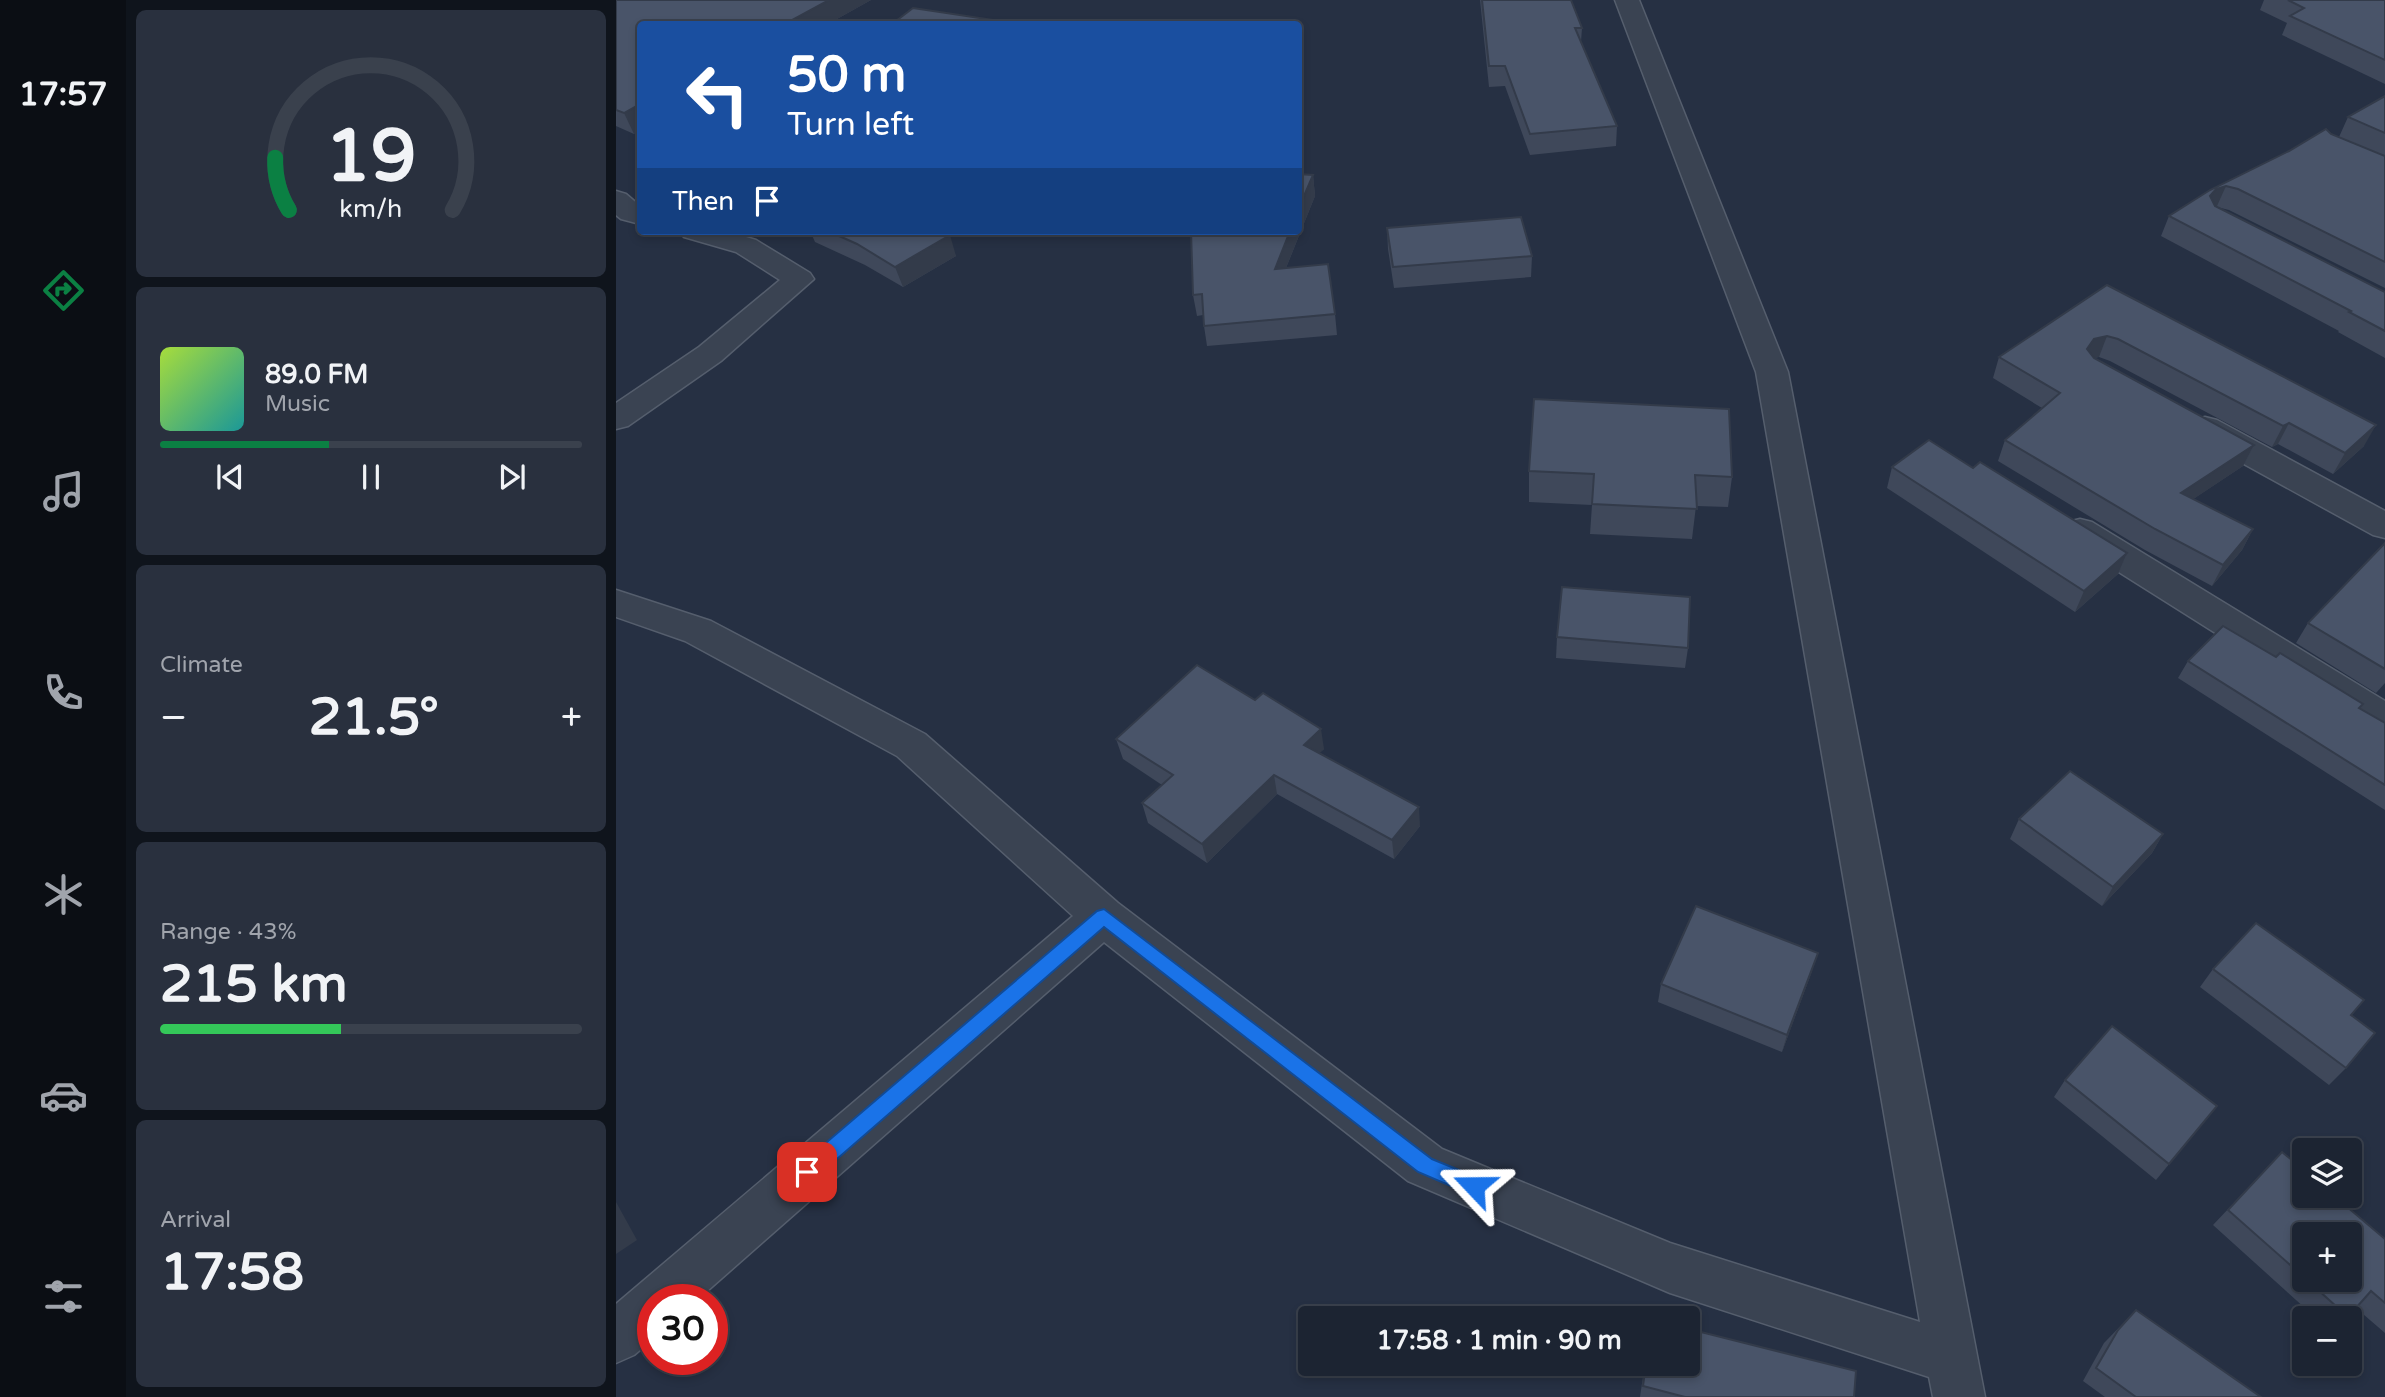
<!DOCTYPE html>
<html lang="en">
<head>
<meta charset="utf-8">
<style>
	body { margin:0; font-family:"Varela Round",sans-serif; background:#29303e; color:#f1f3f6; height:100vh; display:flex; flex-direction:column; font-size:26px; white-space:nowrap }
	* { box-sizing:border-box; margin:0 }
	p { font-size:23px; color:#a0a4ac }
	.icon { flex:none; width:38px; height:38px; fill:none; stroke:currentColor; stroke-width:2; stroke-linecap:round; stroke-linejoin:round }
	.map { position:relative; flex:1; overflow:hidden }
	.details { display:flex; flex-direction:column; gap:10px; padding:10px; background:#0f141c; width:490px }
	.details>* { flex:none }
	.guide { position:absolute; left:21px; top:21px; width:665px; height:214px; border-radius:7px; box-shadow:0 4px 10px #0003,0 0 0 2px #3a414d; background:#1a4fa0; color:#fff; overflow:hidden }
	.controls { position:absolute; left:1676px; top:1138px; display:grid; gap:14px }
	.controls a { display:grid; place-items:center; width:70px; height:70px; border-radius:7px; background:#1c2432; box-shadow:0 4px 10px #0003,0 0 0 2px #3a414d; font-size:35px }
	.speed { position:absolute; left:21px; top:1284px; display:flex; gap:14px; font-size:35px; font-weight:700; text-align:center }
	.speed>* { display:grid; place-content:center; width:91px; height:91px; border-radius:50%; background:#1c2432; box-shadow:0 4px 10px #0003,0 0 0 2px #3a414d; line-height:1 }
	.speed .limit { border:10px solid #d22; background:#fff; color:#111 }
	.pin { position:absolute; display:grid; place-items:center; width:60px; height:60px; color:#fff; margin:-30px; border-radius:14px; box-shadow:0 4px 10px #0006 }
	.me { position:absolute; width:77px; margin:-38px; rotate:293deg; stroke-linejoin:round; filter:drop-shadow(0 0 5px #0008) }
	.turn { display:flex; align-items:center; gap:24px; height:147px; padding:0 35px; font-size:32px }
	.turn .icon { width:91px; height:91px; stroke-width:2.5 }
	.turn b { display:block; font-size:49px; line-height:60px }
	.then { display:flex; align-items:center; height:66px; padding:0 35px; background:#0003; gap:14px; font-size:26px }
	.big { font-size:52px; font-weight:700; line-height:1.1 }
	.details .widget { flex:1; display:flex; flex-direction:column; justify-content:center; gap:10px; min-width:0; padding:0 24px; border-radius:10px; background:#29303e }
	.details .dial { align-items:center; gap:0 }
	.dial svg { height:182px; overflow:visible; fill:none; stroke:#3a414d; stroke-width:7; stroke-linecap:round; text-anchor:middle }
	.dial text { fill:#f1f3f6; stroke:none }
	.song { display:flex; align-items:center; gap:21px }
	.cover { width:84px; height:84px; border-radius:10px; background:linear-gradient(135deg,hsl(80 70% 55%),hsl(180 70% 35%)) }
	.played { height:7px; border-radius:4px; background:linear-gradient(90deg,#0b8043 40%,#3a414d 40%) }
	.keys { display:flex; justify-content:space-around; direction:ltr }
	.heat { display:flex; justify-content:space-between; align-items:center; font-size:38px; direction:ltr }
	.charge { height:10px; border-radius:5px; background:linear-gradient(90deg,#34c759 43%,#3a414d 0) }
	.trip { position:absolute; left:682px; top:1306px; width:402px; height:70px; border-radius:7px; background:#1c2432; box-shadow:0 4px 10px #0003,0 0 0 2px #3a414d; font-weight:700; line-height:70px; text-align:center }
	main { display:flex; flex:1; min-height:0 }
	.tabs { display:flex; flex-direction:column; width:126px; justify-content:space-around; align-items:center; background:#0b0e14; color:#a0a4ac }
	.tabs .icon { width:49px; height:49px }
	.tabs .on { color:#0b8043 }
	.tabs b { font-size:32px; color:#f1f3f6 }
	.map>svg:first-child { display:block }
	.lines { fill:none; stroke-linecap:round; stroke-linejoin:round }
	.street-casing { stroke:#555e6d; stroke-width:3 }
	.street { fill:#3a4352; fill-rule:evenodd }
	.wall { fill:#3f485a; fill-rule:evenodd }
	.shaded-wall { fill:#333b4a }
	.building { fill:#495469; stroke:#333b4a; stroke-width:2 }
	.route { fill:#1a73e8; stroke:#114b97; stroke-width:2 }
</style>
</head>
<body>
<main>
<nav class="tabs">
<b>17:57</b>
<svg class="icon on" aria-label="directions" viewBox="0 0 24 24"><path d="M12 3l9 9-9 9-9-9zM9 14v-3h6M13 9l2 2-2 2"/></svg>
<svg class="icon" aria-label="music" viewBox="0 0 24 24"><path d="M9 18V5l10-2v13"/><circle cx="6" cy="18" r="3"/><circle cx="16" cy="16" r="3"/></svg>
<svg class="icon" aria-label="phone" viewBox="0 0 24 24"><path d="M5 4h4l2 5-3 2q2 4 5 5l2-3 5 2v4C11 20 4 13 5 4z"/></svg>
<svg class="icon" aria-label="climate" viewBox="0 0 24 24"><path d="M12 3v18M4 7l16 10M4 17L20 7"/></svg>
<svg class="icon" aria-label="car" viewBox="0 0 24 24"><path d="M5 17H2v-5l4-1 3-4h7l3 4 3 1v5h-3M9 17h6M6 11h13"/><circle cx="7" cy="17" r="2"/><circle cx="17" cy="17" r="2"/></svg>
<svg class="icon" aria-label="filters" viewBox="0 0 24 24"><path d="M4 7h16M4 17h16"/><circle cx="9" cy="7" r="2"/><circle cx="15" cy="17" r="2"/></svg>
</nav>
<section class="details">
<div class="widget dial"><svg viewBox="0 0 100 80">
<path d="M14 69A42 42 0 1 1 86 69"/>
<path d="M14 69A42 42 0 0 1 8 46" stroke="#0b8043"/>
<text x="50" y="56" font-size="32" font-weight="700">19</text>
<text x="50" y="72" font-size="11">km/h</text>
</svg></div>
<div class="widget">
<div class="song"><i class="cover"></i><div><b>89.0 FM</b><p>Music</p></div></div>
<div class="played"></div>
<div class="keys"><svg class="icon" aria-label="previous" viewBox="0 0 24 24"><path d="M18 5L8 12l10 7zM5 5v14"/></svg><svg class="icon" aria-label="pause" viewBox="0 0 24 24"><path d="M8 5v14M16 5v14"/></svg><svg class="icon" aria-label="next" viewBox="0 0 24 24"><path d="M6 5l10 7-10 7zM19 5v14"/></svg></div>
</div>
<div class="widget"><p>Climate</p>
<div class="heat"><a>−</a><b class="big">21.5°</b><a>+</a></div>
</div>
<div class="widget"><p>Range · 43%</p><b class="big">215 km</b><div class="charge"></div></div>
<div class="widget"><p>Arrival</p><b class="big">17:58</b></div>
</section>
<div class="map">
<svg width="1769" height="1397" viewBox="0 0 1769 1397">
	<rect width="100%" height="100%" fill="#263043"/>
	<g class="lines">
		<g class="street-casing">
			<g id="street">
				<path d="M 999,0 L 1023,0 L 1172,372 L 1369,1397 L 1317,1397 L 1313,1377 L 1054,1293 L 792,1181 L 488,942 L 81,1300 L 37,1300 L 37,1339 L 18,1355 L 0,1363 L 0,1304 L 457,916 L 281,756 L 69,641 L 0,617 L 0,590 L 95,621 L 309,734 L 502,903 L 826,1149 L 1054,1243 L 1304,1322 L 1140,372 Z"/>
				<path d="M 0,191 L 10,194 L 24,206 L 24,224 L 5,219 L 0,215 Z"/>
				<path d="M 63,231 L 110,231 L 140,240 L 194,273 L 198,279 L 105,361 L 12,426 L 0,429 L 0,403 L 83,347 L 164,280 L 120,252 L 68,237 Z"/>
				<path d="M 1589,417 L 1601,420 L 1769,511 L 1769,538 L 1757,535 L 1577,436 L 1572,428 L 1577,420 Z"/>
				<path d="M 1464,519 L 1476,522 L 1769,701 L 1769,735 L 1755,731 L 1452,540 L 1446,531 L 1452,522 Z"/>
			</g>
		</g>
		<use href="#street" class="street"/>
	</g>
	<g class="wall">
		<path d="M 0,0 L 255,0 L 212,24 L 24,24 L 24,130 L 18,134 L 0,126 Z"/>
		<path d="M 864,0 L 955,0 L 966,28 L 965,42 L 1001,126 L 1000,146 L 914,155 L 889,86 L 873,87 Z"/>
		<path d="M 1648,0 L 1769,0 L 1769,84 L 1666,35 L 1671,23 L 1644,10 Z"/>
		<path d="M 1769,96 L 1769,288 L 1613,210 L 1601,207 L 1769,292 L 1769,358 L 1722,332 L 1723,331 L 1545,236 L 1553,216 L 1594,190 L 1715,134 L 1723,137 L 1732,117 Z"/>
		<path d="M 697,175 L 699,196 L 670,268 L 719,314 L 721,335 L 591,346 L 588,326 L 587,315 L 581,316 L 577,295 Z"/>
		<path d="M 771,228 L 916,256 L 915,277 L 778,288 L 772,249 Z"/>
		<path d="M 189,231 L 327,231 L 340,256 L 287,287 L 249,265 L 199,242 L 195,233 Z"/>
		<path d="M 1491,285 L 1748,446 L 1717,474 L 1662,444 L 1656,447 L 1494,361 L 1483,357 L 1478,358 L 1638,445 L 1627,466 L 1577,499 L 1637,529 L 1626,550 L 1596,586 L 1529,550 L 1382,461 L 1389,440 L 1426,408 L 1377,378 L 1383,357 Z"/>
		<path d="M 918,399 L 1116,477 L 1112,507 L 1080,506 L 1076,539 L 974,534 L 976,505 L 913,502 L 913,471 Z"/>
		<path d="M 1276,467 L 1357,468 L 1511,553 L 1502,574 L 1459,612 L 1271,488 Z"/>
		<path d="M 1769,543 L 1769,683 L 1760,693 L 1680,643 L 1692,623 Z"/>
		<path d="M 941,637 L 1072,648 L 1069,668 L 940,658 Z"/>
		<path d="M 1660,657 L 1747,704 L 1744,708 L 1769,723 L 1769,810 L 1562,678 L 1572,661 Z"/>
		<path d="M 500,739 L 708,749 L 703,753 L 804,826 L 778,859 L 661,794 L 591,863 L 532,823 L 526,803 L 546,785 L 507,759 Z"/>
		<path d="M 1403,819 L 1547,834 L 1536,853 L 1486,906 L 1394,839 Z"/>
		<path d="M 1597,969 L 1735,1015 L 1730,1068 L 1713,1085 L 1584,987 Z"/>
		<path d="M 1196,971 L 1166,1052 L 1042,1002 L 1045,984 Z"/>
		<path d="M 1449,1080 L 1601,1106 L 1540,1180 L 1438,1097 Z"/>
		<path d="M 1666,1152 L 1769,1239 L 1769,1333 L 1740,1308 L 1732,1318 L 1700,1318 L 1597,1225 ZM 1689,1234 L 1734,1279 L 1689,1279 Z"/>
		<path d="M 1520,1310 L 1645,1397 L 1489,1397 L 1467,1381 L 1488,1343 Z"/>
		<path d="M 1029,1363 L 1073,1363 L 1238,1397 L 1024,1397 Z"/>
	</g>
	<g class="shaded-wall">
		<path d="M 213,0 L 255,0 L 212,24 L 169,24 Z"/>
		<path d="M 24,104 L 24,130 L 18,134 L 8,113 Z"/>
		<path d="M 697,175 L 699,196 L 661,290 L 659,269 L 674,231 L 682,231 L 682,210 Z"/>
		<path d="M 1610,186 L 1601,206 L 1591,209 L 1594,196 L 1600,189 Z"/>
		<path d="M 334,235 L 340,256 L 287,287 L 279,267 Z"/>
		<path d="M 1491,336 L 1483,357 L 1470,360 L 1471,349 L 1478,339 Z"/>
		<path d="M 1673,423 L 1662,444 L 1656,447 L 1667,426 Z"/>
		<path d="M 1760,425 L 1748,446 L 1717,474 L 1729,453 Z"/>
		<path d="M 1638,445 L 1627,466 L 1555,514 L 1565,493 Z"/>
		<path d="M 1637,529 L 1626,550 L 1596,586 L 1607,565 Z"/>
		<path d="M 1511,553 L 1502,574 L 1459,612 L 1468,591 Z"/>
		<path d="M 705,729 L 708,749 L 691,765 L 688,745 Z"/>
		<path d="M 658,775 L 661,794 L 591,863 L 586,844 Z"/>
		<path d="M 803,807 L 804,826 L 778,859 L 776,840 Z"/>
		<path d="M 1547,834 L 1536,853 L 1486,906 L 1497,887 Z"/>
		<path d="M 1202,953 L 1196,971 L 1166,1052 L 1171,1035 Z"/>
		<path d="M 0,1202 L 21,1240 L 0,1254 Z"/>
	</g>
	<g class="building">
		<path d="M 0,0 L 213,0 L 169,24 L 24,24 L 24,104 L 8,113 L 0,110 Z"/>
		<path d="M 866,0 L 955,0 L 966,28 L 959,28 L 1001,126 L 914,134 L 889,66 L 873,66 Z"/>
		<path d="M 1672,0 L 1769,0 L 1769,60 L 1674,16 L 1688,8 Z"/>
		<path d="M 297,8 L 404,24 L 276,24 Z"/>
		<path d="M 1769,96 L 1769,133 L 1732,117 Z"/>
		<path d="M 1710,129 L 1715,134 L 1769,156 L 1769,262 L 1622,189 L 1610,186 L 1600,189 L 1594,196 L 1599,206 L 1769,292 L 1769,331 L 1733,312 L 1735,311 L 1553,216 L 1594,190 L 1673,151 Z"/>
		<path d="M 682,174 L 697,175 L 682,210 Z"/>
		<path d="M 905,217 L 916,256 L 777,267 L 771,228 Z"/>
		<path d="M 212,231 L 327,231 L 334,235 L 279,267 L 241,244 Z"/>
		<path d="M 575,231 L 674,231 L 659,269 L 712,264 L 719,314 L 588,326 L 586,294 L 577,295 Z"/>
		<path d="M 1491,285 L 1760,425 L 1729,453 L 1673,423 L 1667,426 L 1502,339 L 1491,336 L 1478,339 L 1471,349 L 1478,358 L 1638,445 L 1565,493 L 1637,529 L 1607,565 L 1539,529 L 1389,440 L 1444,393 L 1383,357 Z"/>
		<path d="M 918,399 L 1113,409 L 1116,477 L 1079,475 L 1081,509 L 976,504 L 978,474 L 913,471 Z"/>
		<path d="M 1313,440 L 1357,468 L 1364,462 L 1511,553 L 1468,591 L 1276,467 Z"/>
		<path d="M 1769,543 L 1769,669 L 1692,623 Z"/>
		<path d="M 946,587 L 1074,597 L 1072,648 L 941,637 Z"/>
		<path d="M 1607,626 L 1660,657 L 1664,653 L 1747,704 L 1743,708 L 1769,723 L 1769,785 L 1572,661 Z"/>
		<path d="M 581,665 L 639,700 L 647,693 L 705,729 L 688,745 L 803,807 L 776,840 L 658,775 L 586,844 L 526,803 L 557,775 L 500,739 Z"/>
		<path d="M 1454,771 L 1547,834 L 1497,887 L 1403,819 Z"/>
		<path d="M 1080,906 L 1202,953 L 1171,1035 L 1045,984 Z"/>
		<path d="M 1640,923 L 1748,1000 L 1735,1015 L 1759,1033 L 1730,1068 L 1597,969 Z"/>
		<path d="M 1496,1026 L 1601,1106 L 1553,1164 L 1449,1080 Z"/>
		<path d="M 1666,1152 L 1689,1171 L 1689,1195 L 1717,1195 L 1769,1239 L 1769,1303 L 1755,1291 L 1732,1317 L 1690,1279 L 1734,1279 L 1734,1234 L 1689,1234 L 1689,1278 L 1612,1210 Z"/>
		<path d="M 1520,1310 L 1645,1397 L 1520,1397 L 1480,1368 L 1502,1330 Z"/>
		<path d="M 1073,1329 L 1240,1371 L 1238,1397 L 1069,1397 L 1027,1386 L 1030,1363 L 1073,1363 Z"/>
	</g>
	<path class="route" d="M 488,909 L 816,1159 L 865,1179 L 868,1186 L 865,1193 L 858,1196 L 802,1172 L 488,927 L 198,1179 L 191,1182 L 184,1179 L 181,1172 L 184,1165 L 481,911 Z"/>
</svg>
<div class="controls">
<a><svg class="icon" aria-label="layers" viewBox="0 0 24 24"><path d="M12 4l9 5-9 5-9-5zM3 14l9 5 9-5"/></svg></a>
<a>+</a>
<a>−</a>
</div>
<div class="speed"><div class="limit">30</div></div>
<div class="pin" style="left:191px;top:1172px;background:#d93025"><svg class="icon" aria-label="arrive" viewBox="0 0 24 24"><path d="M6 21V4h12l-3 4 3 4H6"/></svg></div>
<svg class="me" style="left:858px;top:1186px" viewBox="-20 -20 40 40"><path d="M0-17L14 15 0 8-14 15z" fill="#1a73e8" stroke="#fff" stroke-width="4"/></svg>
<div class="trip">17:58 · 1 min · 90 m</div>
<div class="guide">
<div class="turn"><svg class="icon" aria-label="left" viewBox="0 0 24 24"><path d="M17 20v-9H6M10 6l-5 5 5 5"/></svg><div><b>50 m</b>Turn left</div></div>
<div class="then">Then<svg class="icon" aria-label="arrive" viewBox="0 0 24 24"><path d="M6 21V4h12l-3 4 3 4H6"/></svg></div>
</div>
</div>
</main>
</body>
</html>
